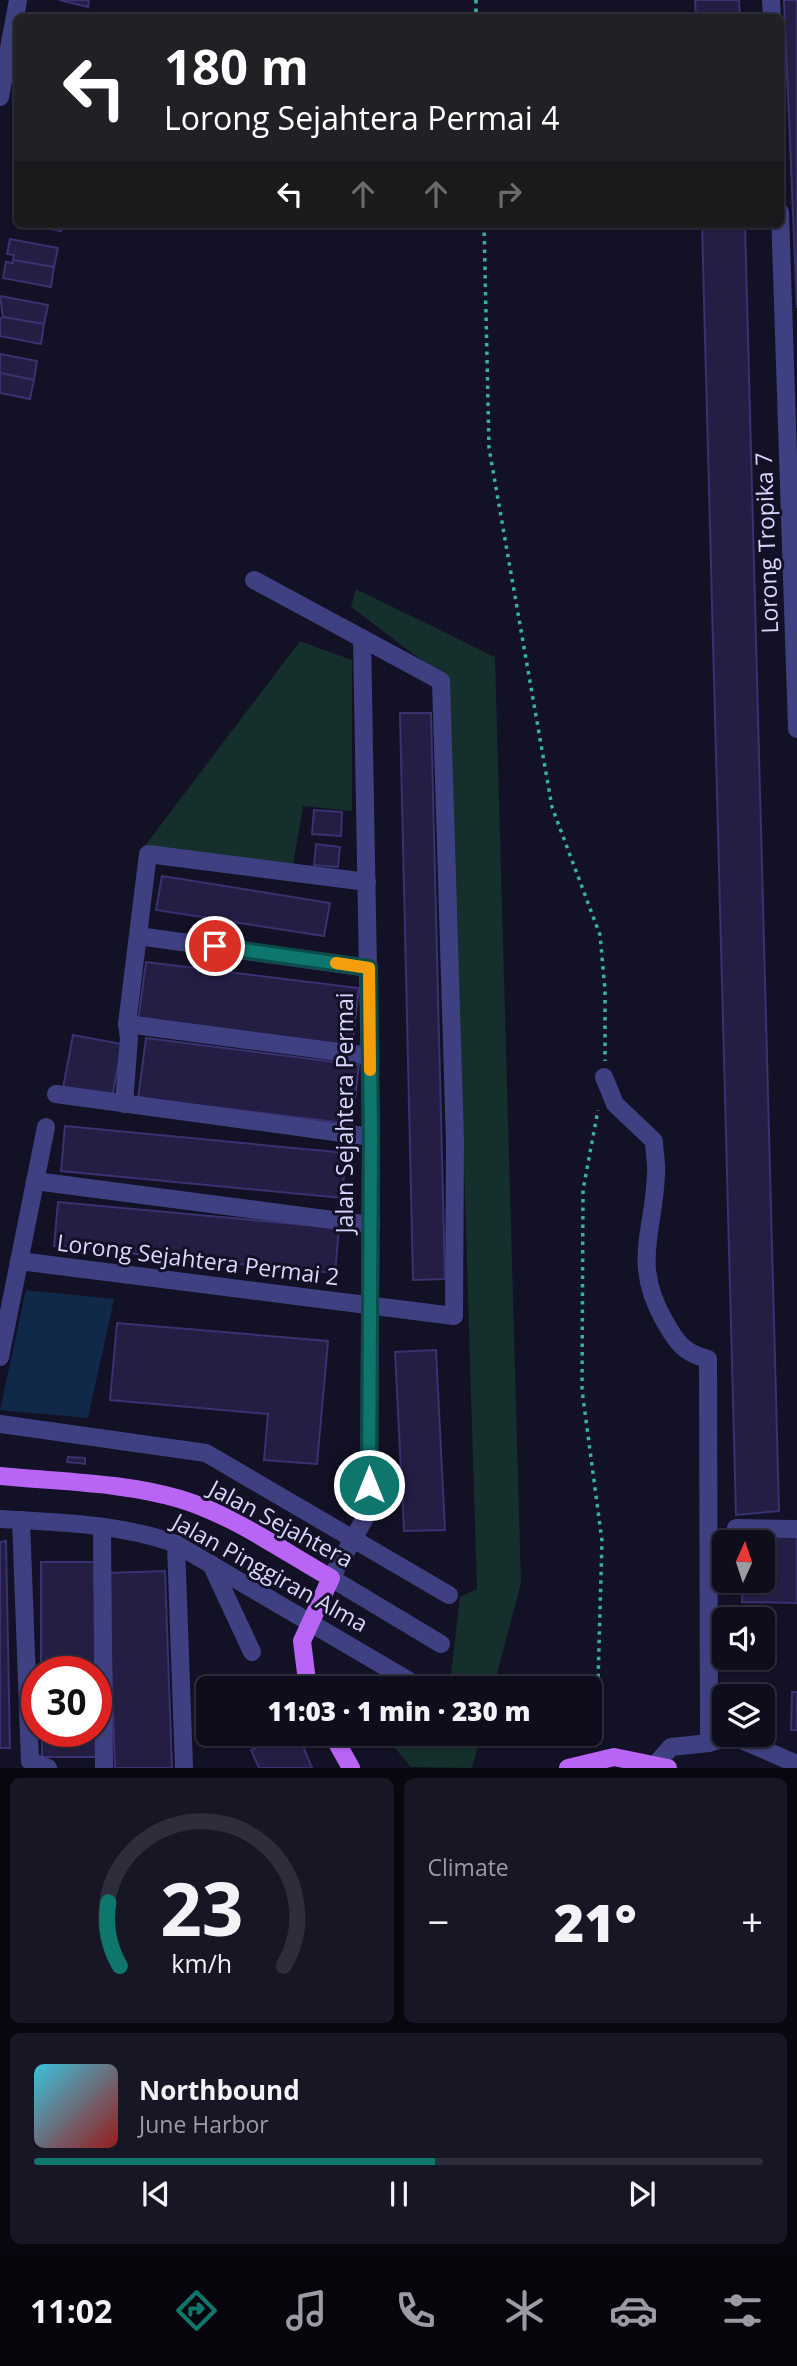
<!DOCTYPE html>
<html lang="en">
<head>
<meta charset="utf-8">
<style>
	body { margin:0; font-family:"Open Sans",sans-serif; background:#171625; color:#f1f3f6; height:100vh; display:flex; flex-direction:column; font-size:26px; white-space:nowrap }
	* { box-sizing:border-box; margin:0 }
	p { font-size:23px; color:#9b9ca3 }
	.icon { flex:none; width:38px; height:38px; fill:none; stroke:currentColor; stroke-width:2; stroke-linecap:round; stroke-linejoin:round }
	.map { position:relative; height:1768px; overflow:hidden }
	.drawer { display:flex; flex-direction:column; gap:10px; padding:10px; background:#08070f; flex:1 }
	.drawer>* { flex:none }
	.guide { position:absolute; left:14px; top:14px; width:770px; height:214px; border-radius:10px; box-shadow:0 2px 5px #0004,0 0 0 2px #2e2d3b; background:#202124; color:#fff; overflow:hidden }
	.needle { width:46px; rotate:3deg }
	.buttons { position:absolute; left:712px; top:1530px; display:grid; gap:14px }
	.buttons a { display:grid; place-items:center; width:63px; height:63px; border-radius:10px; background:#0e0d1c; box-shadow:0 2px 5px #0004,0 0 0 2px #2e2d3b; font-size:35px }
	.speed { position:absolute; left:21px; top:1656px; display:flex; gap:14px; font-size:35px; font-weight:700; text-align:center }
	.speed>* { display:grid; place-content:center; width:91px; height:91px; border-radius:50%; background:#0e0d1c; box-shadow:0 2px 5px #0004,0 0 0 2px #2e2d3b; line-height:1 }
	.speed .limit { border:10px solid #d22; background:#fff; color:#111 }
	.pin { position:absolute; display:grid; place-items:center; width:60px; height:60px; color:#fff; margin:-30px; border:4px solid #fff; border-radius:50%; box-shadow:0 2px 7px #0007 }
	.me { position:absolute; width:77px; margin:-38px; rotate:0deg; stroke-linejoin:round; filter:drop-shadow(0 0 5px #0008) }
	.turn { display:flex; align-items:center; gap:24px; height:147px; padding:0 35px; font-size:32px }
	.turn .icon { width:91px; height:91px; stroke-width:2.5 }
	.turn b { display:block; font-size:49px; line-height:60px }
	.lanes { display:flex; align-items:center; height:66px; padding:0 35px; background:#0003; justify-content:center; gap:35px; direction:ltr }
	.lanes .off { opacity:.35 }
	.big { font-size:52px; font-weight:800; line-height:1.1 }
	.drawer .widget { flex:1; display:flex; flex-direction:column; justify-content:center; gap:10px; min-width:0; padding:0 24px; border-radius:10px; background:#171625 }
	.drawer .dial { align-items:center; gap:0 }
	.dial svg { height:182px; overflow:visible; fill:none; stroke:#2e2d3b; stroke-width:7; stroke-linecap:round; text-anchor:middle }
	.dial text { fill:#f1f3f6; stroke:none }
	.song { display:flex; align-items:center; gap:21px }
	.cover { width:84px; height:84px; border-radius:10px; background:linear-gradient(135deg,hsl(190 70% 55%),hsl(0 70% 35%)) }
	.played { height:7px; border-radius:4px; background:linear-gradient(90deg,#0f766e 55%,#2e2d3b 55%) }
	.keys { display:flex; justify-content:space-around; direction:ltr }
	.heat { display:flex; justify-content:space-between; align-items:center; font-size:38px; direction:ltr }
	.drawer .tiles { flex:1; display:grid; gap:10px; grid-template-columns:1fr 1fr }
	.widget:last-child { grid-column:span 2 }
	.trip { position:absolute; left:196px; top:1676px; width:406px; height:70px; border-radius:10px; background:#0e0d1c; box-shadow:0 2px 5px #0004,0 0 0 2px #2e2d3b; font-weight:800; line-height:70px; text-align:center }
	.tab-bar { display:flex; height:112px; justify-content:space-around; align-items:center; background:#06050b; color:#9b9ca3 }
	.tab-bar .icon { width:49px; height:49px }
	.tab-bar .active { color:#0f766e }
	.tab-bar b { font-size:32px; color:#f1f3f6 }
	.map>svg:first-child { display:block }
	.green { fill:#142f2c }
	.water { fill:#112948 }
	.building { fill:#241e45; stroke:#3a3170; stroke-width:2 }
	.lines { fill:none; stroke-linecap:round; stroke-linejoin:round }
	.path { stroke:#37b1a3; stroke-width:3.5; stroke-dasharray:3.5 5; stroke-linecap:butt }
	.minor { stroke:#3f4081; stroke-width:18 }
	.major { stroke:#b865f6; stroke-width:18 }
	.route-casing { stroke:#0a4d48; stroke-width:18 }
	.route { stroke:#0f766e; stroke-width:12 }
	.slow { stroke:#f59e0b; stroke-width:12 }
	.labels { text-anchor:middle; stroke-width:6; stroke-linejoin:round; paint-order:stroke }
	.street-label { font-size:23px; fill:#d9d7fd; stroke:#131125 }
</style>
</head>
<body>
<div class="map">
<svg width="797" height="1768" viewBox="0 0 797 1768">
	<rect width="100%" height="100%" fill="#131125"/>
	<g class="green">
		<path d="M 356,589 L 495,657 L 521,1583 L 493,1689 L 447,1689 L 450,1683 L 460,1597 L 477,1589 L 449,681 L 351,607 Z"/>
		<path d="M 300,641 L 352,660 L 352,811 L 303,806 L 292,871 L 141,851 Z"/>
		<path d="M 388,1734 L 481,1734 L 472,1768 L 411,1767 L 394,1747 Z"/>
	</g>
	<path class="water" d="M 26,1290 L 114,1299 L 88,1418 L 0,1410 Z"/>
	<g class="building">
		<path d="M 59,0 L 89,0 L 88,7 Z"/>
		<path d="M 695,0 L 739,0 L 740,18 L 696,18 Z"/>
		<path d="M 784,0 L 797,0 L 797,308 Z"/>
		<path d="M 22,224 L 62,224 L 61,231 Z"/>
		<path d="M 702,224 L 745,224 L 779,1511 L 736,1515 Z"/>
		<path d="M 10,239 L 58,248 L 54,267 L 13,260 L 14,255 L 7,254 Z"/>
		<path d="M 13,260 L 54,267 L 51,287 L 3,278 L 6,262 L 13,263 Z"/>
		<path d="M 0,296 L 48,305 L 44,324 L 3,317 Z"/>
		<path d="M 3,317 L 44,324 L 41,344 L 0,336 L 0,319 Z"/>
		<path d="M 0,354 L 37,361 L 34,380 L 0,373 Z"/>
		<path d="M 0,373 L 34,380 L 30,399 L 0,393 Z"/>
		<path d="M 400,713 L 431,713 L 445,1279 L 413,1280 Z"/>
		<path d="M 314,810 L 342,812 L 341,836 L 312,834 Z"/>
		<path d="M 316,844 L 340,847 L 338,867 L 314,865 Z"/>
		<path d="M 162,876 L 330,903 L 324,936 L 156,910 Z"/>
		<path d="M 146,962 L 359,988 L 352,1047 L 138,1021 Z"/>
		<path d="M 73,1035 L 122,1044 L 112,1098 L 63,1088 Z"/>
		<path d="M 146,1038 L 359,1065 L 352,1124 L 138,1098 Z"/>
		<path d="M 65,1126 L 346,1153 L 342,1198 L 61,1171 Z"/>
		<path d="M 58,1202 L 339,1228 L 335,1273 L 54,1246 Z"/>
		<path d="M 117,1323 L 328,1341 L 317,1464 L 264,1460 L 268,1414 L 110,1400 Z"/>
		<path d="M 436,1350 L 445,1530 L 404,1531 L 395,1352 Z"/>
		<path d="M 68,1457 L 85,1458 L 85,1464 L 67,1462 Z"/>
		<path d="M 744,1535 L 797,1535 L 797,1603 L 742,1602 L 743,1580 L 763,1580 L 763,1542 L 744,1542 Z"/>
		<path d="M 6,1541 L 10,1748 L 0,1748 L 0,1542 Z"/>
		<path d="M 41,1562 L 98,1562 L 99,1757 L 42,1757 L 42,1731 L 96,1731 L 96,1671 L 41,1671 Z"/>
		<path d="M 165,1571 L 172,1768 L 115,1768 L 108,1573 Z"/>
		<rect x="739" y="1657" width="21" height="11"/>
		<path d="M 792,1692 L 797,1692 L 797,1730 L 791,1730 Z"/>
		<path d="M 287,1734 L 298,1734 L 312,1768 L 259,1768 L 251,1750 Z"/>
	</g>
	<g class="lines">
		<g class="path">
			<path d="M 476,0 L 476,18"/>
			<path d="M 484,224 L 489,448 L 552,807 L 600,935 L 605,990 L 605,1061"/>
			<path d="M 590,1726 L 597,1716 L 602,1541 L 582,1390 L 583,1190 L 598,1110"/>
			<path d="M 575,1747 L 584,1734"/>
		</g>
		<g class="minor">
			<path d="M 771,0 L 772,18"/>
			<path d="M 0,97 L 18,0"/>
			<path d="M 780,212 L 797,729"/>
			<path d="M 362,638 L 371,1137 L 369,1511 L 331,1578 L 441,1644"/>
			<path d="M 138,936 L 369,968"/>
			<path d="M 127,1024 L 369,1056"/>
			<path d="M 604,1077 L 615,1104 L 654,1141 C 654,1151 657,1163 656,1174 C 654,1233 631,1263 665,1322 C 677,1343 684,1353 708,1359 L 709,1743"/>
			<path d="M 56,1094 L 371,1137"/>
			<path d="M 124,1104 L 129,1038 L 127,1024 L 148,854 L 367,882"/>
			<path d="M 35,1181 L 371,1225"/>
			<path d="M 19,1261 L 454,1316 L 455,1142 L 441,681 L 254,580"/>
			<path d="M 0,1357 L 46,1127"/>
			<path d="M 0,1424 L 206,1453 L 449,1595"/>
			<path d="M 0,1519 C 57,1522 122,1524 176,1544 L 423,1689"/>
			<path d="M 21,1520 L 30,1761 L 48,1768"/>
			<path d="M 102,1528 L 104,1768"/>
			<path d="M 736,1528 L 797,1529"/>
			<path d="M 176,1544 L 184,1768"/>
			<path d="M 211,1564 L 252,1652"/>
			<path d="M 656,1764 L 671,1747 L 709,1743 L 732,1736 L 797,1764"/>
		</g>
		<g class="major">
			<path d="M 0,1476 C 60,1482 122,1482 180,1499 C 233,1515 283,1551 331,1578 L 302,1641 L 308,1689"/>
			<path d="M 332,1734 L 351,1768"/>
			<path d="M 568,1768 L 614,1757 L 668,1768"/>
		</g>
	</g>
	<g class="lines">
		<g class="route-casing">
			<path id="route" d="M 215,946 L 369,968 L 371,1137 L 369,1485"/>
		</g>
		<use href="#route" class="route"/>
		<path class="slow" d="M 336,963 L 369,968 L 370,1070"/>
	</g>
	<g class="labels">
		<g class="street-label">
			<text transform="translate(767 543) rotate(-92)" y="8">Lorong Tropika 7</text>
			<text transform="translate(345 1113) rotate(-90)" y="8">Jalan Sejahtera Permai</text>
			<text transform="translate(198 1260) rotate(7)" y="8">Lorong Sejahtera Permai 2</text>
			<text transform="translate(281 1524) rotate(28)" y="8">Jalan Sejahtera</text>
			<text transform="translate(270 1573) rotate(29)" y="8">Jalan Pinggiran Alma</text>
		</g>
	</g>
</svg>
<div class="buttons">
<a><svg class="needle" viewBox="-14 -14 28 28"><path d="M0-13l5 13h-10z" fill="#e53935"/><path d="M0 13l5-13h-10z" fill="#9b9ca3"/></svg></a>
<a><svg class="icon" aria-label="sound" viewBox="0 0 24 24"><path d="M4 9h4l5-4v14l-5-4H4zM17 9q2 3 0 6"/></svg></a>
<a><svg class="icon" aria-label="layers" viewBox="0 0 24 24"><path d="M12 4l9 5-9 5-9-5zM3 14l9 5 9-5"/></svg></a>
</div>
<div class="speed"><div class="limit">30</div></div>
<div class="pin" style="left:215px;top:946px;background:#d93025"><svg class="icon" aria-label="arrive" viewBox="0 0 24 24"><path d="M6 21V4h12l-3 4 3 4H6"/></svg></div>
<svg class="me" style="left:369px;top:1485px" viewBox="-20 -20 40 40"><circle r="17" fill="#0f766e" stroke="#fff" stroke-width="3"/><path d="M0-11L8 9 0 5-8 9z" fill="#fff"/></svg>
<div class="trip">11:03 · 1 min · 230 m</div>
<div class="guide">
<div class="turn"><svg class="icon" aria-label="left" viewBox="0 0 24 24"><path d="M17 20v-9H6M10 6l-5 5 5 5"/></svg><div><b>180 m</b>Lorong Sejahtera Permai 4</div></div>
<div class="lanes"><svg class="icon" aria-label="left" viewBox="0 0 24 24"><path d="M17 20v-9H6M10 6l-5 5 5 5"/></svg><svg class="icon off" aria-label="ahead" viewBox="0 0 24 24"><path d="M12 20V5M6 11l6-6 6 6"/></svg><svg class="icon off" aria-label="ahead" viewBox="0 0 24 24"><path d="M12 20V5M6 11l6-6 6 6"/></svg><svg class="icon off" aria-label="right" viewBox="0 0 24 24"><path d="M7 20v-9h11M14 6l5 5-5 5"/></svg></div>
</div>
</div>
<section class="drawer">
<div class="tiles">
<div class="widget dial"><svg viewBox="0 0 100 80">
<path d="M14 69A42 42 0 1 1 86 69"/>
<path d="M14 69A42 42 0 0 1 9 41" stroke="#0f766e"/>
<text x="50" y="56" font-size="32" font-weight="700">23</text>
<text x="50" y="72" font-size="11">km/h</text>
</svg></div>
<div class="widget"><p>Climate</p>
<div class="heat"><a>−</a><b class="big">21°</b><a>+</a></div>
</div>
<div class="widget">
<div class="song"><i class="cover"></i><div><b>Northbound</b><p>June Harbor</p></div></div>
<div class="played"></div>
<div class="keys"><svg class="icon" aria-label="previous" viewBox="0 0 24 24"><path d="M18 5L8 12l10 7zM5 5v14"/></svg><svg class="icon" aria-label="pause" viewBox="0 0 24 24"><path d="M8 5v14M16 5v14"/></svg><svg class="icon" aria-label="next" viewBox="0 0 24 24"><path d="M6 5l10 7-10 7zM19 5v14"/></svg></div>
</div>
</div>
</section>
<nav class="tab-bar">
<b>11:02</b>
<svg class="icon active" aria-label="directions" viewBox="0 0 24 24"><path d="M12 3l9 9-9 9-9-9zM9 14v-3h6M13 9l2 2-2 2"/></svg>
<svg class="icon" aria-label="music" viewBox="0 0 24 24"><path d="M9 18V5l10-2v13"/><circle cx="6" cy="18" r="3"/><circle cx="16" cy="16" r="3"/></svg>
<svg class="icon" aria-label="phone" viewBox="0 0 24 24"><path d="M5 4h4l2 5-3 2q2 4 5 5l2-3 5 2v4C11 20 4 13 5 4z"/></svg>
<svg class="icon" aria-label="climate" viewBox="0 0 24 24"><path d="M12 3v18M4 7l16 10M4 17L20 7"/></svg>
<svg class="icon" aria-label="car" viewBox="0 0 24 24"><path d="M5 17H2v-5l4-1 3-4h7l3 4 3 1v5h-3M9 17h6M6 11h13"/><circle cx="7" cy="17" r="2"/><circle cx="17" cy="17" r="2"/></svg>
<svg class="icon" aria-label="filters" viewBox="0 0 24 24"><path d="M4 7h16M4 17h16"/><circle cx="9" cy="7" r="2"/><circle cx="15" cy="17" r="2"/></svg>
</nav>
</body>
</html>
